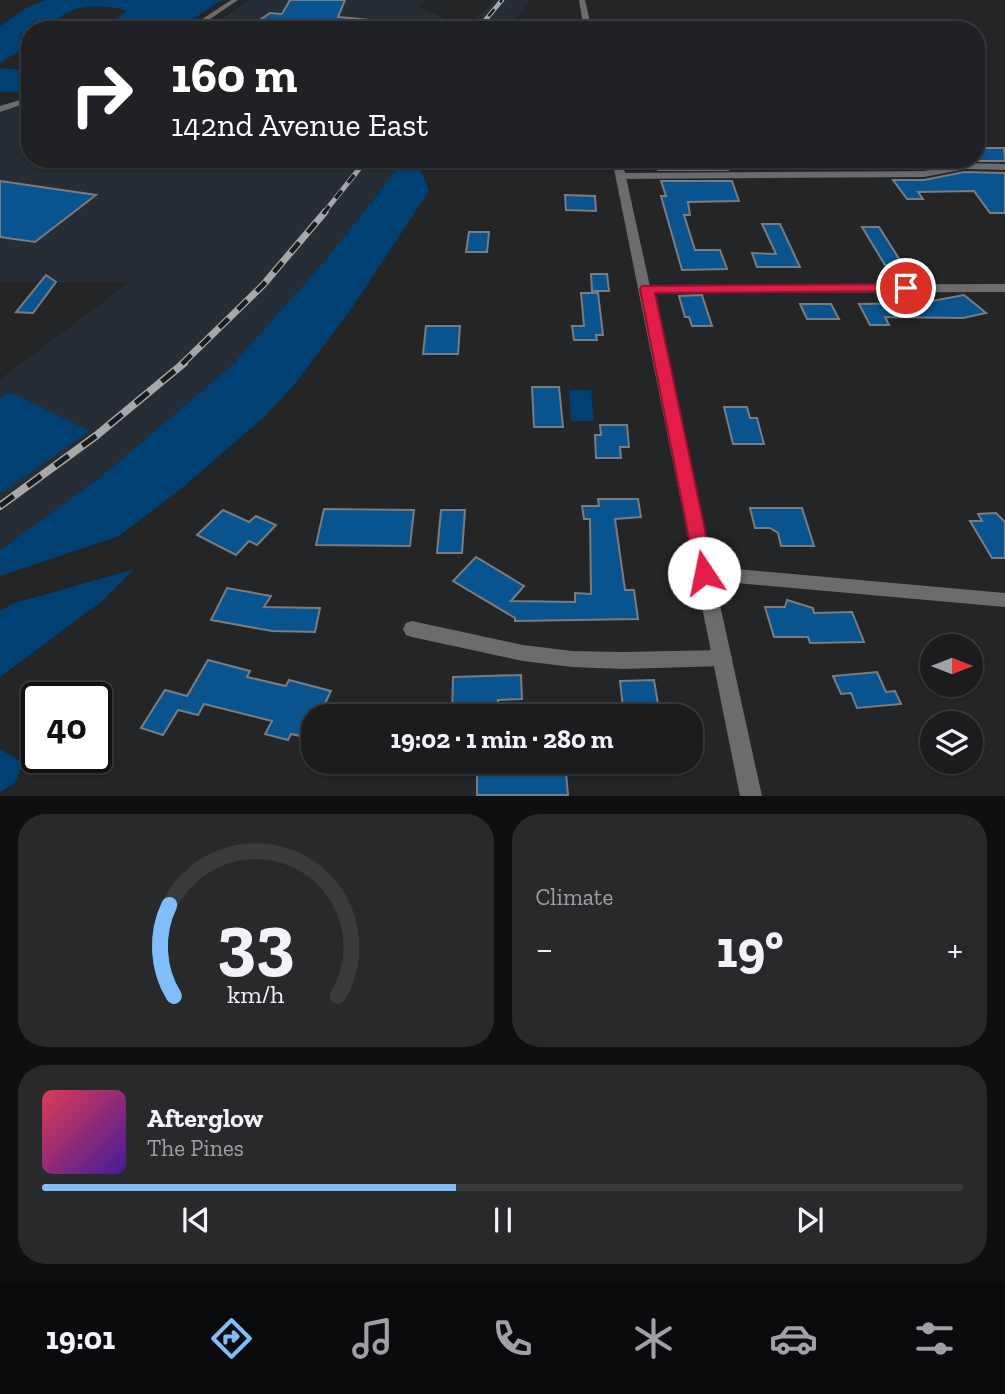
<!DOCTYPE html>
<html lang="en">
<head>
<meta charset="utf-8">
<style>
	body { margin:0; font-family:"Zilla Slab",serif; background:#27292a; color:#f1f3f6; height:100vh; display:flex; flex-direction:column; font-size:26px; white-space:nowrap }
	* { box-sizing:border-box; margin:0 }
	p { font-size:23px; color:#9fa1a4 }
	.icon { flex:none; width:38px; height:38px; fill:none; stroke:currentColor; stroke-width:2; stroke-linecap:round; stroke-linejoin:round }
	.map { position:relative; height:796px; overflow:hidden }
	.drawer { display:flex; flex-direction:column; gap:18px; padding:18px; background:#0e0f10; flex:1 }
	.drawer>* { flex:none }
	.banner { position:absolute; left:21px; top:21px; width:964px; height:147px; border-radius:28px; box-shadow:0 2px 5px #0004,0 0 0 2px #383a3b; background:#202124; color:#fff; overflow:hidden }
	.needle { width:46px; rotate:90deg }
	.tools { position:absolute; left:920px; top:634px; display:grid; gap:14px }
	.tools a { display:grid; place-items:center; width:63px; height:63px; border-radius:50%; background:#1a1c1d; box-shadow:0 2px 5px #0004,0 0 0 2px #383a3b; font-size:35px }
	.speed { position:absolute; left:21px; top:682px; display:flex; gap:14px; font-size:35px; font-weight:700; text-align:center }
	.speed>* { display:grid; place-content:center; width:91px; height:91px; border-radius:50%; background:#1a1c1d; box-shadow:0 2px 5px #0004,0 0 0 2px #383a3b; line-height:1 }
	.speed .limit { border:4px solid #111; border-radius:10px; background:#fff; color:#111 }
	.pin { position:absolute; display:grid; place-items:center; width:60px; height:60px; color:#fff; margin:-30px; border:4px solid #fff; border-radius:50%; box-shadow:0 2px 7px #0007 }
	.me { position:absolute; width:77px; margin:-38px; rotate:349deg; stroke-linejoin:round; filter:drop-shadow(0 0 5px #0008) }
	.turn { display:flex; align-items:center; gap:24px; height:147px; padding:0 35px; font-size:32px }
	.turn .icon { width:91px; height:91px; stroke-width:2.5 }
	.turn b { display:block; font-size:49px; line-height:60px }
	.big { font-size:52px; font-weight:800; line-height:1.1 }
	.drawer .widget { flex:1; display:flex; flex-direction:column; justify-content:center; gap:10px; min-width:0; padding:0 24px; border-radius:28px; background:#27292a }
	.drawer .dial { align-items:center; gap:0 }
	.dial svg { height:182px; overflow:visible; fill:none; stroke:#383a3b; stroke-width:7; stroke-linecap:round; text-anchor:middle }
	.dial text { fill:#f1f3f6; stroke:none }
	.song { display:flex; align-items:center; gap:21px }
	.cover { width:84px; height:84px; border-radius:10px; background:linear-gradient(135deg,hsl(350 70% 55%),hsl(260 70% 35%)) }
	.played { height:7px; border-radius:4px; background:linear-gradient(90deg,#80bdfa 45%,#383a3b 45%) }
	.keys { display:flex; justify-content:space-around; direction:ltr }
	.heat { display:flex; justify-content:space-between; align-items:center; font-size:38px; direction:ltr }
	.drawer .tiles { flex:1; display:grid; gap:18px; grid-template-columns:1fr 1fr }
	.widget:last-child { grid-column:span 2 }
	.trip { position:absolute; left:301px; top:704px; width:402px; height:70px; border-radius:28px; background:#1a1c1d; box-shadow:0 2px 5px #0004,0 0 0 2px #383a3b; font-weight:800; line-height:70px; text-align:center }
	.tabs { display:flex; height:112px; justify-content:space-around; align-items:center; background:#0a0b0c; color:#9fa1a4 }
	.tabs .icon { width:49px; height:49px }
	.tabs .current { color:#80bdfa }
	.tabs b { font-size:32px; color:#f1f3f6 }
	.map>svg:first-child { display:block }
	.built { fill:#262d34 }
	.green { fill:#004072 }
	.building { fill:#09548e; stroke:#7a7c7f; stroke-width:2 }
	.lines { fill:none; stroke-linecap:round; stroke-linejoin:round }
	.minor { fill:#6b6c6d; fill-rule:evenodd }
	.tertiary { fill:#6b6c6d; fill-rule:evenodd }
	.rail-far3-casing { stroke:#a7a8aa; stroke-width:4.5 }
	.rail-far2-casing { stroke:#a7a8aa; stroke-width:5 }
	.rail-far1-casing { stroke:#a7a8aa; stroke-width:7 }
	.rail-casing { stroke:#a7a8aa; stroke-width:8 }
	.rail-far3 { stroke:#191b1d; stroke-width:2.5; stroke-dasharray:9; stroke-linecap:butt }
	.rail-far2 { stroke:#191b1d; stroke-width:3.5; stroke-dasharray:10; stroke-linecap:butt }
	.rail-far1 { stroke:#191b1d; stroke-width:4.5; stroke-dasharray:13; stroke-linecap:butt }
	.rail { stroke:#191b1d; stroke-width:5; stroke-dasharray:17; stroke-linecap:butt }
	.route { fill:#e11d48; stroke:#92132f; stroke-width:2 }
</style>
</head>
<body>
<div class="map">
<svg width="1005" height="796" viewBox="0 0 1005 796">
	<rect width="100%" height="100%" fill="#232527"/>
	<g class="built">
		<path d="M 250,0 L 425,0 L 419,7 L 467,28 L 494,0 L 530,0 L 507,30 L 206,30 Z"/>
		<path d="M 30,103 L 30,159 L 405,159 L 324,262 L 231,366 L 102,476 L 0,550 L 0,379 L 130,282 L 0,282 L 0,113 Z"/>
	</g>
	<g class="green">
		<path d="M 45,0 L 222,0 L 176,30 L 98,30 L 127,11 C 110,6 91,4 73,10 C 52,17 59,30 30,30 L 30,44 L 0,63 L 0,26 L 28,7 Z"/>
		<path d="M 0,68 L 30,71 L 30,92 L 0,92 Z"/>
		<path d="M 405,159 L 423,159 L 420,167 L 429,191 L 349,312 L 295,384 L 263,418 L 183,487 L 119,536 L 0,576 L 0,550 L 102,476 L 231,366 L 324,262 Z"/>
		<path d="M 569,390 L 591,390 L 594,421 L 571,421 Z"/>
		<path d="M 10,392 L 89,431 L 0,494 L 0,398 Z"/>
		<path d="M 134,569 L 101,602 L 0,677 L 0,611 L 12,604 Z"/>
		<path d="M 0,749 L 23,763 L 15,783 L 0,792 Z"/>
	</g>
	<g class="building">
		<path d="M 290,0 L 345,0 L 338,17 L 369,20 L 369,30 L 245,30 L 270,13 L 282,14 Z"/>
		<path d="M 976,148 L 1004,148 L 1005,161 L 976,161 Z"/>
		<path d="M 654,159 L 724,159 L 728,170 L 658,170 Z"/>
		<path d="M 879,159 L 929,159 L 935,166 L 885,169 Z"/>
		<path d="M 964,172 L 1005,173 L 1005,213 L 990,213 L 974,191 L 918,192 L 923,199 L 907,199 L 893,180 L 924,180 Z"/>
		<path d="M 0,181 L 96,195 L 35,242 L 0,237 Z"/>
		<path d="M 661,181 L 732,181 L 739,201 L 688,202 L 690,215 L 684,215 L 695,250 L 720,250 L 727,269 L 682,270 L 661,196 L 666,196 Z"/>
		<path d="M 565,195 L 595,196 L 596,211 L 566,210 Z"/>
		<path d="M 762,224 L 780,224 L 800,267 L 757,267 L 752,253 L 776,254 Z"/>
		<path d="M 862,227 L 879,227 L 903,265 L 885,265 Z"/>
		<path d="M 469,232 L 489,232 L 487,252 L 466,252 Z"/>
		<path d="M 591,274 L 607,274 L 609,291 L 592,291 Z"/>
		<path d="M 46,275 L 56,282 L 33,313 L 16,312 Z"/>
		<path d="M 581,293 L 598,293 L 603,335 L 596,335 L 597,340 L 574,340 L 572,326 L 584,326 Z"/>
		<path d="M 702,295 L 712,326 L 692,326 L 689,317 L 685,317 L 679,296 Z"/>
		<path d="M 964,295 L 986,313 L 963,318 L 885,317 L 889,325 L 870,325 L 859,304 L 921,303 Z"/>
		<path d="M 800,304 L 831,304 L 839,319 L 807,319 Z"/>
		<path d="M 426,326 L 460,326 L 458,354 L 423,354 Z"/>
		<path d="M 532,387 L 559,387 L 563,427 L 534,427 Z"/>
		<path d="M 724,407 L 747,407 L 750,418 L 757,418 L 764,444 L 733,444 Z"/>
		<path d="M 600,425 L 627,425 L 629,447 L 620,447 L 621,458 L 596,458 L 595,435 L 601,435 Z"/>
		<path d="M 598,499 L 638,499 L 641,517 L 615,519 L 625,590 L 634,590 L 638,619 L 515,621 L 515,618 L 453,581 L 476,557 L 524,586 L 511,601 L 575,602 L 575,593 L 591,594 L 590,519 L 584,519 L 582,506 L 599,506 Z"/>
		<path d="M 750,508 L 802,508 L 814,546 L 781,546 L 778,533 L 770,528 L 755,528 Z"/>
		<path d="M 324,509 L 414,510 L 410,546 L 316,545 Z"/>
		<path d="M 223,510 L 249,522 L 256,516 L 276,525 L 257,545 L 249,541 L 236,555 L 197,535 Z"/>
		<path d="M 441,510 L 465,510 L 462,553 L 437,553 Z"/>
		<path d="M 996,513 L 1005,522 L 1005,558 L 992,558 L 970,521 L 982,521 L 978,514 Z"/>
		<path d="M 227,588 L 271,596 L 264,607 L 320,608 L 315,632 L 272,631 L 211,620 Z"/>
		<path d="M 787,600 L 813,608 L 814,613 L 852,612 L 864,642 L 810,643 L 808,637 L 774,637 L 765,607 L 785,607 Z"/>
		<path d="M 208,660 L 250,671 L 247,677 L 286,686 L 289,680 L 331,691 L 319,716 L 313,716 L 309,738 L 291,734 L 288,740 L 265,734 L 272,721 L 204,704 L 198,715 L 178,710 L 163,735 L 141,728 L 165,690 L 187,696 Z"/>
		<path d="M 877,672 L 886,692 L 895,691 L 901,704 L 857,708 L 851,693 L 841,694 L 833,676 Z"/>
		<path d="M 521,675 L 522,699 L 498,700 L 498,716 L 452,716 L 453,677 Z"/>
		<path d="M 654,680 L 660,716 L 624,716 L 620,681 Z"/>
		<path d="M 477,773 L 566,773 L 568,795 L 477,795 Z"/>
	</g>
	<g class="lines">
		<g class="minor">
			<path d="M 966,163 L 1005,164 L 1005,170 L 966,169 L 924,177 L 621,179 L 616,176 L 621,173 L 924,171 Z"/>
			<path d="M 1005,284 L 1005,292 L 647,293 L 641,289 L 647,285 Z"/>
			<path d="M 704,566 L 1005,593 L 1005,607 L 704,580 L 698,578 L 695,573 L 698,568 Z"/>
			<path d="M 412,621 L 523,645 L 572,651 L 623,652 L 723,650 L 730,652 L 732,658 L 730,664 L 723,666 L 623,669 L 572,667 L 523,661 L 412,637 L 406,635 L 403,629 L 406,623 Z"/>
		</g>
		<g class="tertiary">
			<path d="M 231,0 L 238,0 L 194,30 L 186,30 Z"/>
			<path d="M 579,0 L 585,0 L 592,30 L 584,30 Z"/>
			<path d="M 30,97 L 30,102 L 0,112 L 0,106 Z"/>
			<path d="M 612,159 L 622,159 L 762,796 L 740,796 Z"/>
		</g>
		<g class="rail-far3-casing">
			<path id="rail-far3" d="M 477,30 L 502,0"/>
		</g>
		<g class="rail-far2-casing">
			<path id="rail-far2" d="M 323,214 L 367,159"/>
		</g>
		<g class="rail-far1-casing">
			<path id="rail-far1" d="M 182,364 L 263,285 L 325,212"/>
		</g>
		<g class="rail-casing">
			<path id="rail" d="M 0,506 L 97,435 L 184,363"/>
		</g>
		<use href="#rail-far3" class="rail-far3"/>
		<use href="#rail-far2" class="rail-far2"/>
		<use href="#rail-far1" class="rail-far1"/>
		<use href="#rail" class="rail"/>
	</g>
	<path class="route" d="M 906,284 L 910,285 L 910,291 L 655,293 L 714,573 L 711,579 L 697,579 L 640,289 L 642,286 Z"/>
</svg>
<div class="tools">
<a><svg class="needle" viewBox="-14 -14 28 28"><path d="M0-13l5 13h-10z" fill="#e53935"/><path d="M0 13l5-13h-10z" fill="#9fa1a4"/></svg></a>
<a><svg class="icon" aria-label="layers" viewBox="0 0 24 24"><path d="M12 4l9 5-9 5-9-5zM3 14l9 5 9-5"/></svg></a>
</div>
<div class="speed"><div class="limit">40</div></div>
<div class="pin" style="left:906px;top:288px;background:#d93025"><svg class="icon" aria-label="arrive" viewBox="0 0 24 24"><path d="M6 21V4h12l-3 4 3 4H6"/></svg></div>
<svg class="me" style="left:704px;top:573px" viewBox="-20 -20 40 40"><circle r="19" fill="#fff"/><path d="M0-13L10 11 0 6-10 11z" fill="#e11d48"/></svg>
<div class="trip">19:02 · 1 min · 280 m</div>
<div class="banner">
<div class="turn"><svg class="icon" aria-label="right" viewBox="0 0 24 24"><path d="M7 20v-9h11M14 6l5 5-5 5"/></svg><div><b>160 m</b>142nd Avenue East</div></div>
</div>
</div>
<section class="drawer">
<div class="tiles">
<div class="widget dial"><svg viewBox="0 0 100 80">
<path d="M14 69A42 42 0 1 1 86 69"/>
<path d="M14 69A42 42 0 0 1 12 29" stroke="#80bdfa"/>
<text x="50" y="56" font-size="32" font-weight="700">33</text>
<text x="50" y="72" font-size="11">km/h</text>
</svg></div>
<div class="widget"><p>Climate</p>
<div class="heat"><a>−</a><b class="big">19°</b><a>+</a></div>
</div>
<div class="widget">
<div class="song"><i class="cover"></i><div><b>Afterglow</b><p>The Pines</p></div></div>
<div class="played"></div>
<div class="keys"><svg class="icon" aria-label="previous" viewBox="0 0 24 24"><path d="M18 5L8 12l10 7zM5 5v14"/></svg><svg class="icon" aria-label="pause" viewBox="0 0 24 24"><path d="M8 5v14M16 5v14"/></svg><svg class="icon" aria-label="next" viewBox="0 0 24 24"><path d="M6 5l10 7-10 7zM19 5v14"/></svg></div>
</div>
</div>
</section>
<nav class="tabs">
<b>19:01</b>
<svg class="icon current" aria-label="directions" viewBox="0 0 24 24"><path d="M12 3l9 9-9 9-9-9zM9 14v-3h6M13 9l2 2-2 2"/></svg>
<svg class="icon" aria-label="music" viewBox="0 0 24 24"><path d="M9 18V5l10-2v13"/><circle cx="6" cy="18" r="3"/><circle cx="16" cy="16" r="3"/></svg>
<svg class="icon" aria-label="phone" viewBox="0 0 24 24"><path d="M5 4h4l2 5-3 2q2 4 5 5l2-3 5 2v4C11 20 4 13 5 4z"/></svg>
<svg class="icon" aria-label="climate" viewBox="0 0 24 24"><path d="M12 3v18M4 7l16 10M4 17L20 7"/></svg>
<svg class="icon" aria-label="car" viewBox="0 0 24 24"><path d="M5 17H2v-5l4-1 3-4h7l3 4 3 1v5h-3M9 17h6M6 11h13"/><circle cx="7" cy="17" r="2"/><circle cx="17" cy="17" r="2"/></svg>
<svg class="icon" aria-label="filters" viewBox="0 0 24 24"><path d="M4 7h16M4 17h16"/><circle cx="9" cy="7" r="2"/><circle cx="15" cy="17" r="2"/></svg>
</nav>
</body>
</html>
